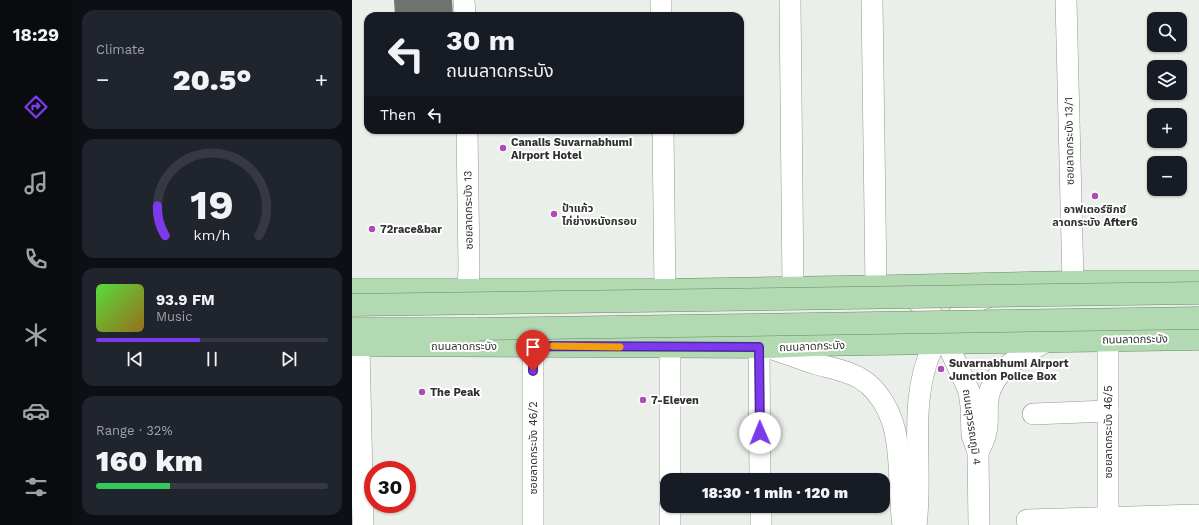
<!DOCTYPE html>
<html lang="en">
<head>
<meta charset="utf-8">
<style>
	body { margin:0; font-family:"Work Sans","Noto Sans Thai",sans-serif; background:#20242c; color:#f1f3f6; height:100vh; display:flex; flex-direction:column; font-size:15px; white-space:nowrap }
	* { box-sizing:border-box; margin:0 }
	p { font-size:13px; color:#9ea1a6 }
	.icon { flex:none; width:22px; height:22px; fill:none; stroke:currentColor; stroke-width:2; stroke-linecap:round; stroke-linejoin:round }
	.map { position:relative; flex:1; overflow:hidden }
	.drawer { display:flex; flex-direction:column; gap:10px; padding:10px; background:#0d0f14; width:280px }
	.drawer>* { flex:none }
	.banner { position:absolute; left:12px; top:12px; width:380px; height:122px; border-radius:12px; box-shadow:0 1px 3px #0004; background:#171b24; color:#f1f3f6; overflow:hidden }
	.tools { position:absolute; left:795px; top:12px; display:grid; gap:8px }
	.tools a { display:grid; place-items:center; width:40px; height:40px; border-radius:8px; background:#171b24; box-shadow:0 1px 3px #0004; font-size:20px }
	.speed { position:absolute; left:12px; top:461px; display:flex; gap:8px; font-size:20px; font-weight:700; text-align:center }
	.speed>* { display:grid; place-content:center; width:52px; height:52px; border-radius:50%; background:#171b24; box-shadow:0 1px 3px #0004; line-height:1 }
	.speed .limit { border:6px solid #d22; background:#fff; color:#111 }
	.pin { position:absolute; display:grid; place-items:center; width:34px; height:34px; color:#fff; margin:-41px -17px; border-radius:50% 50% 50% 0; rotate:-45deg; box-shadow:0 0 4px #0007 }
	.pin .icon { rotate:45deg }
	.me { position:absolute; width:44px; margin:-22px; rotate:359deg; stroke-linejoin:round; filter:drop-shadow(0 0 3px #0008) }
	.turn { display:flex; align-items:center; gap:14px; height:84px; padding:0 16px; font-size:18px }
	.turn .icon { width:52px; height:52px; stroke-width:2.5 }
	.turn b { display:block; font-size:28px; line-height:34px }
	.then { display:flex; align-items:center; height:38px; padding:0 16px; background:#0003; gap:8px; font-size:15px }
	.big { font-size:30px; font-weight:800; line-height:1.1 }
	.drawer .tile { flex:1; display:flex; flex-direction:column; justify-content:center; gap:6px; min-width:0; padding:0 14px; border-radius:12px; background:#20242c }
	.drawer .dial { align-items:center; gap:0 }
	.dial svg { height:104px; overflow:visible; fill:none; stroke:#363941; stroke-width:7; stroke-linecap:round; text-anchor:middle }
	.dial text { fill:#f1f3f6; stroke:none }
	.song { display:flex; align-items:center; gap:12px }
	.cover { width:48px; height:48px; border-radius:6px; background:linear-gradient(135deg,hsl(110 70% 55%),hsl(40 70% 35%)) }
	.played { height:4px; border-radius:2px; background:linear-gradient(90deg,#7c3aed 45%,#363941 45%) }
	.keys { display:flex; justify-content:space-around; direction:ltr }
	.heat { display:flex; justify-content:space-between; align-items:center; font-size:22px; direction:ltr }
	.charge { height:6px; border-radius:3px; background:linear-gradient(90deg,#34c759 32%,#363941 0) }
	.trip { position:absolute; left:308px; top:473px; width:230px; height:40px; border-radius:12px; background:#171b24; box-shadow:0 1px 3px #0004; font-weight:800; line-height:40px; text-align:center }
	main { display:flex; flex:1; min-height:0 }
	.dock { display:flex; flex-direction:column; width:72px; justify-content:space-around; align-items:center; background:#090b0e; color:#9ea1a6 }
	.dock .icon { width:28px; height:28px }
	.dock .selected { color:#7c3aed }
	.dock b { font-size:18px; color:#f1f3f6 }
	.map>svg:first-child { display:block }
	.building { fill:#707470 }
	.lines { fill:none; stroke-linecap:round; stroke-linejoin:round }
	.minor-casing { stroke:#949893; stroke-width:22 }
	.major-casing { stroke:#648e63; stroke-width:23 }
	.minor { stroke:#fff; stroke-width:21 }
	.major { stroke:#b3d9b2; stroke-width:22 }
	.major-bridge-casing { stroke:#648e63; stroke-width:23; stroke-linecap:butt }
	.major-bridge { stroke:#b3d9b2; stroke-width:22 }
	.route-casing { stroke:#51269a; stroke-width:10 }
	.route { stroke:#7c3aed; stroke-width:7 }
	.slow { stroke:#f59e0b; stroke-width:7 }
	.poi-dot { fill:#ac4db6; stroke:#fff; stroke-width:1.5 }
	.labels { text-anchor:middle; stroke-width:4; stroke-linejoin:round; paint-order:stroke }
	.street-label { font-size:11px; fill:#2f312f; stroke:#fff }
	.poi-label { font-size:11px; font-weight:bold; fill:#2f312f; stroke:#fff; text-anchor:start }
</style>
</head>
<body>
<main>
<nav class="dock">
<b>18:29</b>
<svg class="icon selected" aria-label="directions" viewBox="0 0 24 24"><path d="M12 3l9 9-9 9-9-9zM9 14v-3h6M13 9l2 2-2 2"/></svg>
<svg class="icon" aria-label="music" viewBox="0 0 24 24"><path d="M9 18V5l10-2v13"/><circle cx="6" cy="18" r="3"/><circle cx="16" cy="16" r="3"/></svg>
<svg class="icon" aria-label="phone" viewBox="0 0 24 24"><path d="M5 4h4l2 5-3 2q2 4 5 5l2-3 5 2v4C11 20 4 13 5 4z"/></svg>
<svg class="icon" aria-label="climate" viewBox="0 0 24 24"><path d="M12 3v18M4 7l16 10M4 17L20 7"/></svg>
<svg class="icon" aria-label="car" viewBox="0 0 24 24"><path d="M5 17H2v-5l4-1 3-4h7l3 4 3 1v5h-3M9 17h6M6 11h13"/><circle cx="7" cy="17" r="2"/><circle cx="17" cy="17" r="2"/></svg>
<svg class="icon" aria-label="filters" viewBox="0 0 24 24"><path d="M4 7h16M4 17h16"/><circle cx="9" cy="7" r="2"/><circle cx="15" cy="17" r="2"/></svg>
</nav>
<section class="drawer">
<div class="tile"><p>Climate</p>
<div class="heat"><a>−</a><b class="big">20.5°</b><a>+</a></div>
</div>
<div class="tile dial"><svg viewBox="0 0 100 80">
<path d="M14 69A42 42 0 1 1 86 69"/>
<path d="M14 69A42 42 0 0 1 8 46" stroke="#7c3aed"/>
<text x="50" y="56" font-size="32" font-weight="700">19</text>
<text x="50" y="72" font-size="11">km/h</text>
</svg></div>
<div class="tile">
<div class="song"><i class="cover"></i><div><b>93.9 FM</b><p>Music</p></div></div>
<div class="played"></div>
<div class="keys"><svg class="icon" aria-label="previous" viewBox="0 0 24 24"><path d="M18 5L8 12l10 7zM5 5v14"/></svg><svg class="icon" aria-label="pause" viewBox="0 0 24 24"><path d="M8 5v14M16 5v14"/></svg><svg class="icon" aria-label="next" viewBox="0 0 24 24"><path d="M6 5l10 7-10 7zM19 5v14"/></svg></div>
</div>
<div class="tile"><p>Range · 32%</p><b class="big">160 km</b><div class="charge"></div></div>
</section>
<div class="map">
<svg width="847" height="525" viewBox="0 0 847 525">
	<rect width="100%" height="100%" fill="#eaefea"/>
	<path class="building" d="M 42,0 L 100,0 L 101,16 L 43,16 Z"/>
	<g class="lines">
		<g class="minor-casing">
			<g id="minor">
				<path d="M 112,0 L 113,16"/>
				<path d="M 309,0 L 309,16"/>
				<path d="M 438,0 L 441,288"/>
				<path d="M 520,0 L 524,286"/>
				<path d="M 714,0 L 721,282"/>
				<path d="M 115,130 L 117,268 L 116,290"/>
				<path d="M 311,130 L 313,290"/>
				<path d="M 552,290 L 576,310 L 583,319 L 595,343 L 617,391 L 619,406 L 620,435 L 626,452 L 627,525"/>
				<path d="M 756,339 L 756,525"/>
				<path d="M 7,345 L 11,525"/>
				<path d="M 181,346 L 181,525"/>
				<path d="M 318,347 L 318,480"/>
				<path d="M 407,347 L 408,480"/>
				<path d="M 418,348 C 433,353 448,359 464,364 C 475,367 487,369 499,374 C 526,384 542,415 545,443 C 549,470 547,498 551,525"/>
				<path d="M 681,414 L 756,411"/>
				<path d="M 626,452 C 629,446 633,439 634,432 C 637,421 634,409 636,398 C 641,369 673,353 697,340"/>
				<path d="M 409,506 L 409,525"/>
				<path d="M 675,520 L 847,515"/>
				<path d="M 318,525 L 318,506"/>
				<path d="M 564,525 C 572,465 554,401 582,344 C 586,337 593,331 598,325 C 609,311 625,299 643,295"/>
			</g>
		</g>
		<g class="major-casing">
			<g id="major">
				<path d="M 0,290 L 313,290 L 546,286 L 721,282 L 847,282"/>
				<path d="M 0,329 L 127,329"/>
				<path d="M 0,345 L 417,347 L 462,345 L 847,339"/>
			</g>
		</g>
		<use href="#minor" class="minor"/>
		<use href="#major" class="major"/>
		<g class="major-bridge-casing">
			<g id="major-bridge">
				<path d="M 0,305 L 847,293"/>
				<path d="M 127,329 L 847,318"/>
			</g>
		</g>
		<use href="#major-bridge" class="major-bridge"/>
	</g>
	<g class="lines">
		<g class="route-casing">
			<path id="route" d="M 181,371 L 181,346 L 407,347 L 408,433"/>
		</g>
		<use href="#route" class="route"/>
		<path class="slow" d="M 201,346 L 268,347"/>
	</g>
	<g class="poi-dot">
		<circle cx="151" cy="148" r="4"/>
		<circle cx="743" cy="196" r="4"/>
		<circle cx="202" cy="214" r="4"/>
		<circle cx="20" cy="229" r="4"/>
		<circle cx="589" cy="369" r="4"/>
		<circle cx="70" cy="392" r="4"/>
		<circle cx="291" cy="400" r="4"/>
	</g>
	<g class="labels">
		<g class="street-label">
			<text transform="translate(717 141) rotate(-91)" y="4">ซอยลาดกระบัง 13/1</text>
			<text transform="translate(116 210) rotate(-91)" y="4">ซอยลาดกระบัง 13</text>
			<text transform="translate(783 339) rotate(-1)" y="4">ถนนลาดกระบัง</text>
			<text x="112" y="350">ถนนลาดกระบัง</text>
			<text transform="translate(460 346) rotate(-2)" y="4">ถนนลาดกระบัง</text>
			<text transform="translate(620 427) rotate(82)" y="4">ถนนสุวรรณภูมิ 4</text>
			<text transform="translate(756 432) rotate(-90)" y="4">ซอยลาดกระบัง 46/5</text>
			<text transform="translate(181 448) rotate(-90)" y="4">ซอยลาดกระบัง 46/2</text>
		</g>
		<g class="poi-label">
			<text x="159" y="146">Canalis Suvarnabhumi<tspan x="159" dy="13">Airport Hotel</tspan></text>
			<text x="210" y="212">ป้าแก้ว<tspan x="210" dy="13">ไก่ย่างหนังกรอบ</tspan></text>
			<text x="743" y="213" text-anchor="middle">อาฟเตอร์ซิกซ์<tspan x="743" dy="13">ลาดกระบัง After6</tspan></text>
			<text x="28" y="233">72race&amp;bar</text>
			<text x="597" y="367">Suvarnabhumi Airport<tspan x="597" dy="13">Junction Police Box</tspan></text>
			<text x="78" y="396">The Peak</text>
			<text x="299" y="404">7-Eleven</text>
		</g>
	</g>
</svg>
<div class="tools">
<a><svg class="icon" aria-label="search" viewBox="0 0 24 24"><circle cx="10" cy="10" r="6"/><path d="M15 15l6 6"/></svg></a>
<a><svg class="icon" aria-label="layers" viewBox="0 0 24 24"><path d="M12 4l9 5-9 5-9-5zM3 14l9 5 9-5"/></svg></a>
<a>+</a>
<a>−</a>
</div>
<div class="speed"><div class="limit">30</div></div>
<div class="pin" style="left:181px;top:371px;background:#d93025"><svg class="icon" aria-label="arrive" viewBox="0 0 24 24"><path d="M6 21V4h12l-3 4 3 4H6"/></svg></div>
<svg class="me" style="left:408px;top:433px" viewBox="-20 -20 40 40"><circle r="19" fill="#fff"/><path d="M0-13L10 11 0 6-10 11z" fill="#7c3aed"/></svg>
<div class="trip">18:30 · 1 min · 120 m</div>
<div class="banner">
<div class="turn"><svg class="icon" aria-label="left" viewBox="0 0 24 24"><path d="M17 20v-9H6M10 6l-5 5 5 5"/></svg><div><b>30 m</b>ถนนลาดกระบัง</div></div>
<div class="then">Then<svg class="icon" aria-label="left" viewBox="0 0 24 24"><path d="M17 20v-9H6M10 6l-5 5 5 5"/></svg></div>
</div>
</div>
</main>
</body>
</html>
